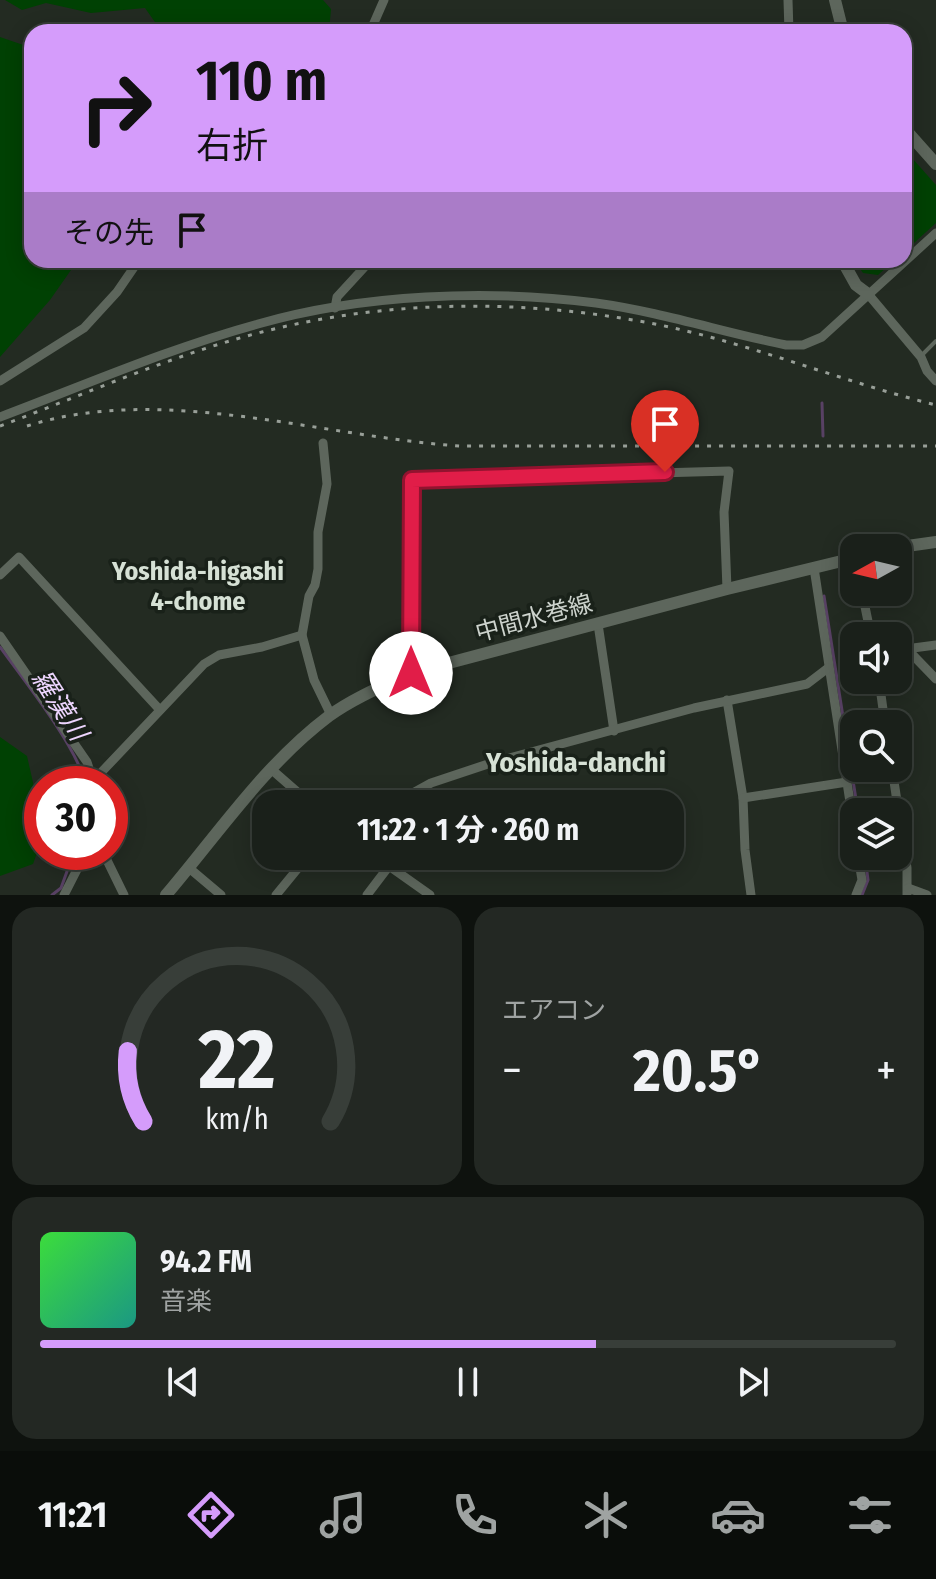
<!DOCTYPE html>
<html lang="ja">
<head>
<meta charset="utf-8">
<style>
	body { margin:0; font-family:"Fira Sans Condensed","Noto Sans JP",sans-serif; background:#232823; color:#f1f3f6; height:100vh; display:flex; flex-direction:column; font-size:30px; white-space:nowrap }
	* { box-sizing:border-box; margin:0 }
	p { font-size:26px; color:#9fa3a2 }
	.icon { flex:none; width:44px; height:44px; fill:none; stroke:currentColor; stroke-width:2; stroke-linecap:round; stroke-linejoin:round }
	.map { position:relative; height:895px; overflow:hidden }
	.drawer { display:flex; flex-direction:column; gap:12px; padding:12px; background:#0e120e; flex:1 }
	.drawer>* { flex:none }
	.banner { position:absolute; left:24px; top:24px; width:888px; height:244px; border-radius:24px; box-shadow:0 4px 20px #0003,0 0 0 2px #383e39; background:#d59cfb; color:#111; overflow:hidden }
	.needle { width:52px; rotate:262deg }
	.fabs { position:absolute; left:840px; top:534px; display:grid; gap:16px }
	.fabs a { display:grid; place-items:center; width:72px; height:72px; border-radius:16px; background:#1a201a; box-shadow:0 4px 20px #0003,0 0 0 2px #383e39; font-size:40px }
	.speed { position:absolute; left:24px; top:766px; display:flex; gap:16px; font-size:40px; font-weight:700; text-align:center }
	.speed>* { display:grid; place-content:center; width:104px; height:104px; border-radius:50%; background:#1a201a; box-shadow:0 4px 20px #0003,0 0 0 2px #383e39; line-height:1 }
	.speed .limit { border:12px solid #d22; background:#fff; color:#111 }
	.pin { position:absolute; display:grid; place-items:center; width:68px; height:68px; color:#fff; margin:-82px -34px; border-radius:50% 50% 50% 0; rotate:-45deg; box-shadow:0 0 8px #0007 }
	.pin .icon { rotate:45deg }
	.me { position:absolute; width:88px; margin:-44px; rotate:0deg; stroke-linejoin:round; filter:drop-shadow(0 0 6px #0008) }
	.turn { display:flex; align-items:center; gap:28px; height:168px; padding:0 40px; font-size:36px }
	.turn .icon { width:104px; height:104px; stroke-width:2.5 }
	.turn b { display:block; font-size:56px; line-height:68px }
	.then { display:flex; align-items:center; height:76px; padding:0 40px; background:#0003; gap:16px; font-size:30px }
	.big { font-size:60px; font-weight:700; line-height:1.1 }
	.drawer .tile { flex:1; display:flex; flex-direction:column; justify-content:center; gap:12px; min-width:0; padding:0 28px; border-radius:24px; background:#232823 }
	.drawer .dial { align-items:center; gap:0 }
	.dial svg { height:208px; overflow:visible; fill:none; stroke:#383e39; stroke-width:7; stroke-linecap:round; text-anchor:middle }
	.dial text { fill:#f1f3f6; stroke:none }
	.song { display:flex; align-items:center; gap:24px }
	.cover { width:96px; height:96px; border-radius:12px; background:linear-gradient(135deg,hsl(120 70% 55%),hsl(170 70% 35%)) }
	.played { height:8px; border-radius:4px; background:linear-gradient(90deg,#d59cfb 65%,#383e39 65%) }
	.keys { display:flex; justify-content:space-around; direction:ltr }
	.heat { display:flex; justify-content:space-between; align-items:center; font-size:44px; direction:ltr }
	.drawer .tiles { flex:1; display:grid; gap:12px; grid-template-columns:1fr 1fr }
	.tile:last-child { grid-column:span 2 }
	.trip { position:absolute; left:252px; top:790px; width:432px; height:80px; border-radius:24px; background:#1a201a; box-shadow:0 4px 20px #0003,0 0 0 2px #383e39; font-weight:700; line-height:80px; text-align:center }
	.tabs { display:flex; height:128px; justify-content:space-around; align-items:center; background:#0a0d0a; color:#9fa3a2 }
	.tabs .icon { width:56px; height:56px }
	.tabs .current { color:#d59cfb }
	.tabs b { font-size:36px; color:#f1f3f6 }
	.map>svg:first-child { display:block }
	.green { fill:#004103 }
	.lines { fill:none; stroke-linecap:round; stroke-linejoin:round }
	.stream { stroke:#584164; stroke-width:3 }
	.lane { stroke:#5d665c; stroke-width:4 }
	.street { stroke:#5d665c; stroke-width:9 }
	.secondary { stroke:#5d665c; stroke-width:12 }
	.rail { stroke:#989f98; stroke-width:3; stroke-dasharray:4 8; stroke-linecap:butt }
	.route-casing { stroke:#92132f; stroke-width:20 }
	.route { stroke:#e11d48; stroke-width:14 }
	.labels { text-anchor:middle; stroke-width:7; stroke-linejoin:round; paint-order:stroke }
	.street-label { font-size:24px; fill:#cdd3cd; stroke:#192119 }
	.neighbourhood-label { font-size:26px; font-weight:bold; fill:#d6e1d5; stroke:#192119 }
	.water-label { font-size:26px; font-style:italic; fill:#edd5fe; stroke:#192119 }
	.quarter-label { font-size:28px; font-weight:bold; fill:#d6e1d5; stroke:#192119 }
</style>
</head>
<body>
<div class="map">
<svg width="936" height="895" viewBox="0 0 936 895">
	<rect width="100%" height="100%" fill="#232b22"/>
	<g class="green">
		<path d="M 5,0 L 323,0 L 331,9 L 329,32 L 162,32 L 145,8 L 91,13 L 46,3 L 22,10 Z"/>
		<path d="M 0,37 L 32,48 L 32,260 L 78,260 L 50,300 L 0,357 Z"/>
		<path d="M 904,149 L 936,185 L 936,223 L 904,252 Z"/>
		<path d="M 854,260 L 895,260 L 878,275 L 863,273 Z"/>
		<path d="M 0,737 L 27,756 L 42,822 L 42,839 L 33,864 L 0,876 Z"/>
	</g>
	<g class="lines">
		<g class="stream">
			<path d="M 822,403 L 823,436"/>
			<path d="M 824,596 L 858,812"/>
			<path d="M 0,647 C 23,679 79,749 85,784"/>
			<path d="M 52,895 L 61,888 L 74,852"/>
			<path d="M 862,895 L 868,880 L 865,856"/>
		</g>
		<path class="lane" d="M 922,355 L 936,341"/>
		<g class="street">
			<path d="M 788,0 L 789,32"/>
			<path d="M 370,32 L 384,0"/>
			<path d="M 868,294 L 921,357 L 927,371 L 936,381"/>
			<path d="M 335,308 L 337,297 L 371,260"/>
			<path d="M 0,381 L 84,328 L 117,292 L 139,260"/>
			<path d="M 0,417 C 85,385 170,348 258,324 C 363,294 488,289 596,303 C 661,312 722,332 786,345 L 803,345 L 822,337 L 936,233"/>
			<path d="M 323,443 L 327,484 L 318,532 L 318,569 L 315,585 L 309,596 L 302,635 L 314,680 L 331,715"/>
			<path d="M 814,568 L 854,828"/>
			<path d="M 0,575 L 19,557 L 160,710"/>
			<path d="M 862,592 L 871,636"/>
			<path d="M 598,624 L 614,731"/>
			<path d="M 0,636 L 87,762 L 94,784"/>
			<path d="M 906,648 L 936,679"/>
			<path d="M 898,650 L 936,645"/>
			<path d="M 411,673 L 412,480 L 729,471 L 724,512 L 727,589"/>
			<path d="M 879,680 L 885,724"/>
			<path d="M 727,700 L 743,798 L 745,850 L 751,895"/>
			<path d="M 892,768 L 907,868 L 907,895"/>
			<path d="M 271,769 L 311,804"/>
			<path d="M 94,780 L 204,664 L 219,655 L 262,647 L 302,635"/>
			<path d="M 743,798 L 847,782"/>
			<path d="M 393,804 L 431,783 L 491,763 L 694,708 L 807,684 L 828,668"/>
			<path d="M 103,852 L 124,895"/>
			<path d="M 375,856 L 430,895"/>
			<path d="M 189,868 L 221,895"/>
			<path d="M 908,888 L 927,895"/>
			<path d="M 64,895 L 86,852"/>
			<path d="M 276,895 L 308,856"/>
			<path d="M 367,895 L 389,866"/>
			<path d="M 856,895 L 862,880 L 858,856"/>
		</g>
		<g class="secondary">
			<path d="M 835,0 L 843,32"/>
			<path d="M 904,128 L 936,164"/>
			<path d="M 842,260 L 856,285 L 868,294"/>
			<path d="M 893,548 L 936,542"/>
			<path d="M 166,895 C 218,834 264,765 329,716 C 354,698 383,686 411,673 L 727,589 L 854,558"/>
		</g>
		<g class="rail">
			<path d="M 0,426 C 86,394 172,355 262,332 C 383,301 510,299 633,320 C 736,337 835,380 936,405"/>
			<path d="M 27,426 C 162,383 322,437 460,446 L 936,446"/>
		</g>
	</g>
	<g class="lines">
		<g class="route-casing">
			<path id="route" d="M 411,673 L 412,480 L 665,472"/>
		</g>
		<use href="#route" class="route"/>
	</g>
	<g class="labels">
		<g class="street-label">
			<text transform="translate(534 618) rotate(-15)" y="8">中間水巻線</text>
		</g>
		<g class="neighbourhood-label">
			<text x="198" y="580">Yoshida-higashi<tspan x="198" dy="30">4-chome</tspan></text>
		</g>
		<g class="water-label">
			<text transform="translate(60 705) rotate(57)" y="9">羅漢川</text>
		</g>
		<g class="quarter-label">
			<text x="576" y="772">Yoshida-danchi</text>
		</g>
	</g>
</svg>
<div class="fabs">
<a><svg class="needle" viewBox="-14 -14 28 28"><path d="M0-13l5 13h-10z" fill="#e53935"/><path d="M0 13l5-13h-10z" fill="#9fa3a2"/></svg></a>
<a><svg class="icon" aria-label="sound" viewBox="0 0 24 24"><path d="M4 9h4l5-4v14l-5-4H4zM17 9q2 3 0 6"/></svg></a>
<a><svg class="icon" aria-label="search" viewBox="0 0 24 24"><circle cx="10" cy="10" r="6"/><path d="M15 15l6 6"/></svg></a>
<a><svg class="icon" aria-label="layers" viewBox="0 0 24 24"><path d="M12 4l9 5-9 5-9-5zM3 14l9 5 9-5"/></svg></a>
</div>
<div class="speed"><div class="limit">30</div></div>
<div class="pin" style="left:665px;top:472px;background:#d93025"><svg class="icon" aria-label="arrive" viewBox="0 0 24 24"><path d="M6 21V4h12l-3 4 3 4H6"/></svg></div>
<svg class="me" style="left:411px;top:673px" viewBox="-20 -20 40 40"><circle r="19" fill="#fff"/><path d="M0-13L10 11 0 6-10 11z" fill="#e11d48"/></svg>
<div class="trip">11:22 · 1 分 · 260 m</div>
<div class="banner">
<div class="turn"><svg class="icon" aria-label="right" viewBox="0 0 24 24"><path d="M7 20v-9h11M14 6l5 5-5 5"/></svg><div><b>110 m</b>右折</div></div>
<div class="then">その先<svg class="icon" aria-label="arrive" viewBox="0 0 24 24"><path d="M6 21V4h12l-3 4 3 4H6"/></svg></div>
</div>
</div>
<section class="drawer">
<div class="tiles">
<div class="tile dial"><svg viewBox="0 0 100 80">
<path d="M14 69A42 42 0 1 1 86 69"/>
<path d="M14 69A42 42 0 0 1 8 42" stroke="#d59cfb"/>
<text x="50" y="56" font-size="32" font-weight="700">22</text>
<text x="50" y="72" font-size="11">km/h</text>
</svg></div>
<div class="tile"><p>エアコン</p>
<div class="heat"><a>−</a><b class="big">20.5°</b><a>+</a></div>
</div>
<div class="tile">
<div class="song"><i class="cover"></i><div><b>94.2 FM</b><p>音楽</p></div></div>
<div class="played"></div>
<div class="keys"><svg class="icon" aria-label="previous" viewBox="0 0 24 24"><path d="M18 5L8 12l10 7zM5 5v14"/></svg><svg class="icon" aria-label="pause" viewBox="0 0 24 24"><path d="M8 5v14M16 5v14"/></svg><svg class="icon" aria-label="next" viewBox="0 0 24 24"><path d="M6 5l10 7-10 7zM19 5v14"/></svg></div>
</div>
</div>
</section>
<nav class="tabs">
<b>11:21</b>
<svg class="icon current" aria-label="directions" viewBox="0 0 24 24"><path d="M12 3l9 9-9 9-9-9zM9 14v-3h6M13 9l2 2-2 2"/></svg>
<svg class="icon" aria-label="music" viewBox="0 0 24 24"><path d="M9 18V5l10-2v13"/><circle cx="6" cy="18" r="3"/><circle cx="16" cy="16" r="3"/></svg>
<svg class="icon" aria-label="phone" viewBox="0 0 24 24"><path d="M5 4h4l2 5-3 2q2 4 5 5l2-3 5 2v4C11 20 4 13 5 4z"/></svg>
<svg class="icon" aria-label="climate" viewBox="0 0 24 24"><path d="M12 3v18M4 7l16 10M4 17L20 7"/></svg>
<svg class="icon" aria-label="car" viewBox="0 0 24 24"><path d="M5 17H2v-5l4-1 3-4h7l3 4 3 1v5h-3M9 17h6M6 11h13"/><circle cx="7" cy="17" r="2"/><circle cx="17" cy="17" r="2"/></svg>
<svg class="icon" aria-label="filters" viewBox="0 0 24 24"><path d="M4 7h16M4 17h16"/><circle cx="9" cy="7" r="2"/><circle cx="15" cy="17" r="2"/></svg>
</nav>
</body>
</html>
